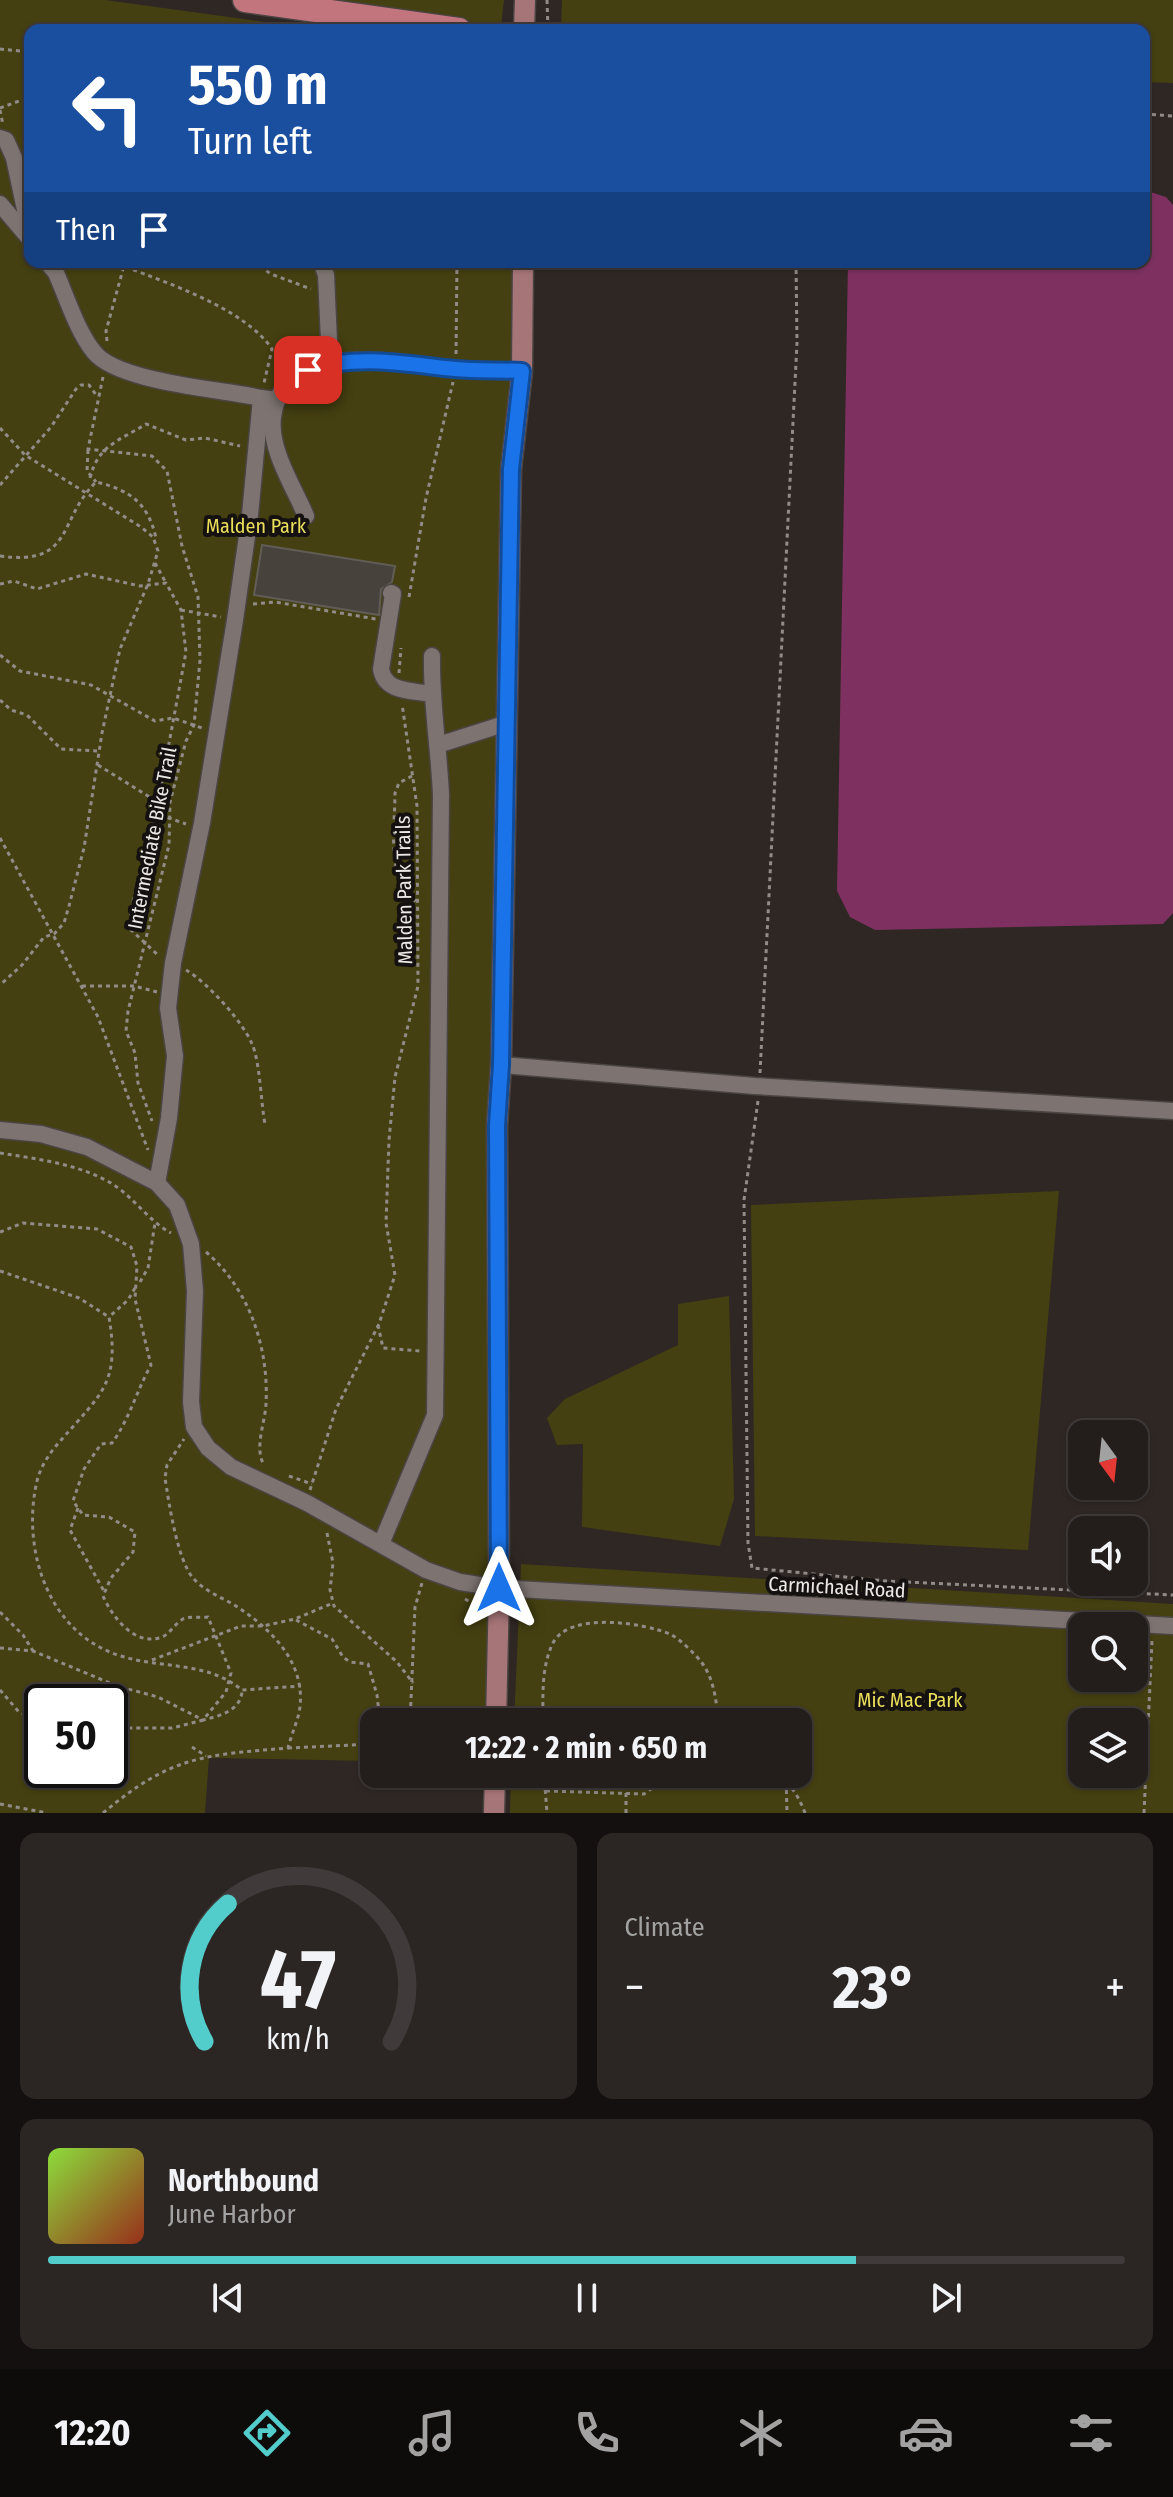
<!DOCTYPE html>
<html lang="en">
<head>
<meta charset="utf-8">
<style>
	body { margin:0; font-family:"Fira Sans Condensed",sans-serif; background:#2b2624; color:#f1f3f6; height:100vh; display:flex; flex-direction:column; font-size:30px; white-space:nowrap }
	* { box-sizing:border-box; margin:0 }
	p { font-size:26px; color:#a3a2a3 }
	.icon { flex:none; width:44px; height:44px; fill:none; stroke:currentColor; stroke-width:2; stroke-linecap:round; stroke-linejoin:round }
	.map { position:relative; height:1813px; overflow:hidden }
	.sheet { display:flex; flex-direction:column; gap:20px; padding:20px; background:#13100f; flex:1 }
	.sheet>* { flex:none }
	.banner { position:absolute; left:24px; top:24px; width:1126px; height:244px; border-radius:16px; box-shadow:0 2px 6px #0004,0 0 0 2px #403b3a; background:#1a4fa0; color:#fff; overflow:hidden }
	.needle { width:52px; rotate:165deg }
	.fabs { position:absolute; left:1068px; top:1420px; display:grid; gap:16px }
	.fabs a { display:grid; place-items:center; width:80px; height:80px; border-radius:16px; background:#231d1b; box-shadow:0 2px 6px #0004,0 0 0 2px #403b3a; font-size:40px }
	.speed { position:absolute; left:24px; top:1684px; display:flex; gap:16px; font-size:40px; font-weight:700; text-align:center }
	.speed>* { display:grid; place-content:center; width:104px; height:104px; border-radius:50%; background:#231d1b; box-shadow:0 2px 6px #0004,0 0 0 2px #403b3a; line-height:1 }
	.speed .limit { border:4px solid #111; border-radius:12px; background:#fff; color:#111 }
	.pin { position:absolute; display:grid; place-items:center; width:68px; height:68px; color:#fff; margin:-34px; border-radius:16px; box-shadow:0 4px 12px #0006 }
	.me { position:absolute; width:88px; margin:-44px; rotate:0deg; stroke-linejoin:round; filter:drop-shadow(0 0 6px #0008) }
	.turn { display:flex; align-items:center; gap:28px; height:168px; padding:0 32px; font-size:36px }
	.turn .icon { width:104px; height:104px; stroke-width:2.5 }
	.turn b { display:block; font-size:56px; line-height:68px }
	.then { display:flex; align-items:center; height:76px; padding:0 32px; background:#0003; gap:16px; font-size:30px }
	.big { font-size:60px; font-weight:700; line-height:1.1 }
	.sheet .tile { flex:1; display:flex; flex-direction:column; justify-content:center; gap:12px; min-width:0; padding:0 28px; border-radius:16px; background:#2b2624 }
	.sheet .dial { align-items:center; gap:0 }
	.dial svg { height:208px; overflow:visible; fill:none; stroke:#403b3a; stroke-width:7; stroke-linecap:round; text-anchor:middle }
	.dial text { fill:#f1f3f6; stroke:none }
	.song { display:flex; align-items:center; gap:24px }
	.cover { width:96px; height:96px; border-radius:12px; background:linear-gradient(135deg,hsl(90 70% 55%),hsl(10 70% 35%)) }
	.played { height:8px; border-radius:4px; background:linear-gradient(90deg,#53cdcb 75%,#403b3a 75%) }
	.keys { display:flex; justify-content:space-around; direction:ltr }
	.heat { display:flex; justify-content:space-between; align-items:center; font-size:44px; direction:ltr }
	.sheet .tiles { flex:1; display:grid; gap:20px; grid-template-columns:1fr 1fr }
	.tile:last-child { grid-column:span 2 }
	.trip { position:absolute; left:360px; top:1708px; width:452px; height:80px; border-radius:16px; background:#231d1b; box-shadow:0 2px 6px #0004,0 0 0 2px #403b3a; font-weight:700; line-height:80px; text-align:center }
	.menu { display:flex; height:128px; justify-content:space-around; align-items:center; background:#0e0c0b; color:#a3a2a3 }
	.menu .icon { width:56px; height:56px }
	.menu .selected { color:#53cdcb }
	.menu b { font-size:36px; color:#f1f3f6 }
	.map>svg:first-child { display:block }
	.green { fill:#444011; fill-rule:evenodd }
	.water { fill:#7e3161 }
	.building { fill:#47423c; stroke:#615c56; stroke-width:2 }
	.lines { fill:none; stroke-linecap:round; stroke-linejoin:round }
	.minor-casing { stroke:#4a4442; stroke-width:19 }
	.major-casing { stroke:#4a4442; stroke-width:23 }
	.highway-casing { stroke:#4a4442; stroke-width:27 }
	.path { stroke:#928c89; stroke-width:3; stroke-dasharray:4 4; stroke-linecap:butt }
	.minor { stroke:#7d7471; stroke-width:16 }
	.major { stroke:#a67578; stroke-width:20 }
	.highway { stroke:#c2757c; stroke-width:24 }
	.route-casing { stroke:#114b97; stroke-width:20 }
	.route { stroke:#1a73e8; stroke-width:14 }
	.labels { text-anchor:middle; stroke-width:8; stroke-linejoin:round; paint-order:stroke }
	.park-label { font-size:20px; fill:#eadf5a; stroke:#141110 }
	.street-label { font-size:20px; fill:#ece8e5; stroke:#141110 }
</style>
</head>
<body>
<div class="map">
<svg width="1173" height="1813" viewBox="0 0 1173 1813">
	<rect width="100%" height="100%" fill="#2f2724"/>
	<g class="green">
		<path d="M 0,0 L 105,0 L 323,30 L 30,30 L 30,262 L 514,262 L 496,1722 L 374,1722 L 374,1761 L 209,1758 L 205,1813 L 0,1813 ZM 42,1702 L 110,1702 L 110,1770 L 42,1770 Z"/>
		<path d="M 314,0 L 504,0 L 501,26 Z"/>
		<path d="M 562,0 L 1173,0 L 1173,83 L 1144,82 L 1144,30 L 561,30 Z"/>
		<path d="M 1059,1191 L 1028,1550 L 755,1536 L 751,1205 Z"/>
		<path d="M 729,1296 L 734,1499 L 720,1546 L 582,1527 L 583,1444 L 557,1445 L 547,1418 L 565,1399 L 678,1345 L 678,1304 Z"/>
		<path d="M 521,1564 L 1173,1604 L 1173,1813 L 510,1813 L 511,1774 L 798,1774 L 798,1722 L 514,1722 ZM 1082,1626 L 1134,1626 L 1134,1678 L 1082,1678 ZM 1082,1722 L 1134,1722 L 1134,1774 L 1082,1774 Z"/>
	</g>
	<path class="water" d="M 1144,190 L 1166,197 L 1173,205 L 1173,913 L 1163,924 L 875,930 L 850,917 L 837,891 L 848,262 L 1144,262 Z"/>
	<path class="building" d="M 262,545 L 395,566 L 392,582 L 381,589 L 379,615 L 254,595 Z"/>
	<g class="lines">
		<g class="minor-casing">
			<g id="minor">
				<path d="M 0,138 L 6,140 L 14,158 L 30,233"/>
				<path d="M 0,204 L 29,238"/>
				<path d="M 47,262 L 56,273 C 67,298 77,331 94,352 C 117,382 221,389 261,398"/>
				<path d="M 321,262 L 326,275 L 330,363"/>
				<path d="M 306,516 C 294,487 269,450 273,417 C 282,337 403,364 455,369 C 477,371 500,370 522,371"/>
				<path d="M 391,593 L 393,594 L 381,669 C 385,693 412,690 431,694"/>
				<path d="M 438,745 L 507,723"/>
				<path d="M 501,1065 L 755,1086 L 1173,1111"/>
				<path d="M 0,1130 L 41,1134 L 87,1147 L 157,1183 L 177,1205 L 191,1244 L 195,1291 L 191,1402 L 194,1427 L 208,1448 L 231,1467 L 307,1503 L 426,1570 L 460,1582 L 499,1588 L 1173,1626"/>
				<path d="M 157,1183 L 169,1118 L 175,1056 L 168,1008 L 173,963 L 202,823 L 235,620 L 250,515 L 261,398 L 277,400"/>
				<path d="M 381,1544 L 435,1415 L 441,795 C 439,749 431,703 432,656"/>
			</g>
		</g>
		<g class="major-casing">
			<g id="major">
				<path d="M 524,30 L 525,0"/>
				<path d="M 496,1722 L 499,1588 L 497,1125 L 501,1065 L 511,469 L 522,371 L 523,262"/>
				<path d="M 494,1813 L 495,1774"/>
			</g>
		</g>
		<g class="highway-casing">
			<path id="highway" d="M 245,0 L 459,30"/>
		</g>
		<g class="path">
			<path d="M 547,0 L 548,30"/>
			<path d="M 0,49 L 30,52"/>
			<path d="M 0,108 L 30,97"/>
			<path d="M 0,110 L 3,125"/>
			<path d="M 1144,114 L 1173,116"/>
			<path d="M 253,262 L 271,274 L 311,289"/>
			<path d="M 126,267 C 170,284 245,309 272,349 L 264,383"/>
			<path d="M 107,341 L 106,331 L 125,262"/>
			<path d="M 456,354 L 457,262"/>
			<path d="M 103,377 L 88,449 L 152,456 L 167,471 L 182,546 L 198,597 L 200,660 L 194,725 L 186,741 L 170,802 L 169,845 L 128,1011 L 126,1031 L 135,1053 L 138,1083 L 152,1121"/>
			<path d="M 0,428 L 25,455 L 141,527 L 153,537 L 158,551 L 148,584 L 120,649 L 102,733 L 84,848 L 69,906 L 64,923 L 54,934 L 44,937 L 22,965 L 0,985"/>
			<path d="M 88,450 L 87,471 L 96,482"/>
			<path d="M 90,478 C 98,445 119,441 146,424 L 186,440 L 205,438 L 240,446"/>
			<path d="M 0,485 L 51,427 L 76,389 L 81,385 L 89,385 L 97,396"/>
			<path d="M 0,556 C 75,566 57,520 96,482 C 130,490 148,503 156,538"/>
			<path d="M 155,563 L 166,583"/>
			<path d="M 0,584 L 14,581 L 37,589 L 86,574 L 140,586 L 166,583 L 181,610 L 186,652 L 157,808 L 131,909 L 130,929 L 159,956"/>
			<path d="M 409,597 L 426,498 L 453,382"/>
			<path d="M 253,604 L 275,602 L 376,619"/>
			<path d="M 181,610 L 221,617"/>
			<path d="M 0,655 L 20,671 L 91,685 L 155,721 L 173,718 L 202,728"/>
			<path d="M 399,673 L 401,648"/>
			<path d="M 0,700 L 11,710 L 27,715 L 61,749 L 97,751"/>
			<path d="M 98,765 L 148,796 L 169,818 L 186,824"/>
			<path d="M 412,776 L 399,783 L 395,793 C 395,830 385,878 418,903"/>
			<path d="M 0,838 L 98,1017 L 148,1150"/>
			<path d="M 186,970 C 207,982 243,1022 252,1044 C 260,1061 261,1104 265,1124"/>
			<path d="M 82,986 L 134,986 L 157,992"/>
			<path d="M 760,1073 L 797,343 L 796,262"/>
			<path d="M 758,1101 L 744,1200 L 748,1543 L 752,1568 L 886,1581 L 1173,1595"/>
			<path d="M 0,1153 C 37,1159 81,1164 114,1185 C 135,1199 149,1221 171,1233"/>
			<path d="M 0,1232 L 23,1223 L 97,1229 L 131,1247 L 137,1266 L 135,1299 L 151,1365 C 137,1390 129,1420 112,1443 L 101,1444 L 84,1469 L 73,1501 L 83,1515 L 109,1517 L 135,1532 L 133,1552 L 111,1578 L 103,1596 C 112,1616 133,1645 159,1638 C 169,1636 174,1624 183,1619 C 189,1616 201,1618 208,1617 L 231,1673 L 226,1692 L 203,1720 L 172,1728 L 128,1728 L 110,1721"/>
			<path d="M 206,1252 C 249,1289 269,1347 266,1404 C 265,1423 254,1448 264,1465"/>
			<path d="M 0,1271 L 79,1298 L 109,1317"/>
			<path d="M 140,1282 L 148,1268 L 155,1223"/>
			<path d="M 135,1288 L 128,1300 L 109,1317 C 120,1383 102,1393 62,1439 C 51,1451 41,1465 37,1481 C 21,1549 48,1634 121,1656 C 162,1669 207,1661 242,1690 L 301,1686"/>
			<path d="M 378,1325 L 383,1348 L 420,1351"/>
			<path d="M 289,1476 L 312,1484"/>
			<path d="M 310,1490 L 336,1409 L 379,1324 L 395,1275 L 386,1223 L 389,1140 L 395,1077 L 418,986 L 417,806 L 402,704"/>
			<path d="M 78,1508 L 70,1530 L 105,1593"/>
			<path d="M 327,1533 L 333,1563 L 330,1590 L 334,1606 L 397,1662 L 413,1683"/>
			<path d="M 465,1599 L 483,1609"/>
			<path d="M 0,1612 L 23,1635 L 33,1651"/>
			<path d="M 296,1620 L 332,1639 L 343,1657 L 350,1662 L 368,1664 L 377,1695 L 380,1722"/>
			<path d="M 0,1648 L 33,1651 L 117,1686 L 158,1697 L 203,1720 C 220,1716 242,1710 242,1690"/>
			<path d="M 152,1660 L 241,1626 L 263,1626 L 295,1619 L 333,1603"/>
			<path d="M 0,1690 L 19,1712 L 42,1720"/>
			<path d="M 55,1702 L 60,1685 L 71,1686 L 84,1702"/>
			<path d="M 784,1717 L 784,1722"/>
			<path d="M 410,1722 L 415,1607 L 422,1583"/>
			<path d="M 543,1722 C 543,1696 541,1667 553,1643 C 569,1611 644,1623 670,1634 C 680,1639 695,1654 702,1663 C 714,1679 717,1703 718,1722"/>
			<path d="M 361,1745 L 374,1730"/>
			<path d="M 192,1747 L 206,1756"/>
			<path d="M 288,1748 L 374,1744"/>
			<path d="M 544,1774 L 547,1813"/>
			<path d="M 773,1774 C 790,1781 799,1797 805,1813"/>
			<path d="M 786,1774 L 787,1813"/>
			<path d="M 546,1791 L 644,1794 L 673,1774"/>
			<path d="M 0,1804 L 47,1813"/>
			<path d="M 103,1813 C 171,1756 203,1755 288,1748 C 291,1736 296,1725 299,1713 C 308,1667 275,1632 239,1608 C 224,1598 205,1592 193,1578 C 177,1559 169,1503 165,1478 L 167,1465 L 184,1439"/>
			<path d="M 626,1813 L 626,1780"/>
			<path d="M 1144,1813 L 1152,1641"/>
		</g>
		<use href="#minor" class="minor"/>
		<use href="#major" class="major"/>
		<use href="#highway" class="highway"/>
	</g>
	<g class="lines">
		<g class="route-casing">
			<path id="route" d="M 308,370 C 357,354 405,364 455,369 C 477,371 500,370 522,371 L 511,469 L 501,1065 L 497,1125 L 499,1588"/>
		</g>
		<use href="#route" class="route"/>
	</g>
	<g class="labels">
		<g class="park-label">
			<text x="256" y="533">Malden Park</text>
			<text x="910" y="1707">Mic Mac Park</text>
		</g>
		<g class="street-label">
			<text transform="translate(152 838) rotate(-79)" y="7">Intermediate Bike Trail</text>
			<text transform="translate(404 890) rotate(-91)" y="7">Malden Park Trails</text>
			<text transform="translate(837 1587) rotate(3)" y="7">Carmichael Road</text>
		</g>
	</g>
</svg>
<div class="fabs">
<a><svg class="needle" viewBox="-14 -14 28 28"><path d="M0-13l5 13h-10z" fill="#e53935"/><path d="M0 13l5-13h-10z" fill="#a3a2a3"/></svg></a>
<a><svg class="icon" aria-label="sound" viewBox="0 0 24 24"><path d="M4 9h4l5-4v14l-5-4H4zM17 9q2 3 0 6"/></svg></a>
<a><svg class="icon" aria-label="search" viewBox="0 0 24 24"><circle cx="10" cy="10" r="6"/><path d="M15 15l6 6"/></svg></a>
<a><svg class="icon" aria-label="layers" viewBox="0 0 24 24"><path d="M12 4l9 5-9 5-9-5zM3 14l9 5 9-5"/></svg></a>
</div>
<div class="speed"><div class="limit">50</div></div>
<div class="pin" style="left:308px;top:370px;background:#d93025"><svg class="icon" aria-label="arrive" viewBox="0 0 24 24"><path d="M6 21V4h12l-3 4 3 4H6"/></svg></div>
<svg class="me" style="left:499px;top:1588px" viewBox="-20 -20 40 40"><path d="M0-17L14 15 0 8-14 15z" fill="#1a73e8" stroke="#fff" stroke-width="4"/></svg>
<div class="trip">12:22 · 2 min · 650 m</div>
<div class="banner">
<div class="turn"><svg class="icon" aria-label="left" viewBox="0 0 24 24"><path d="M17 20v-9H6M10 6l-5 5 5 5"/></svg><div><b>550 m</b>Turn left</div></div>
<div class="then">Then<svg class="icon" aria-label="arrive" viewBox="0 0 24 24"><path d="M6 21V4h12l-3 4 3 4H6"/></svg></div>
</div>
</div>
<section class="sheet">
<div class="tiles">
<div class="tile dial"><svg viewBox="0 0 100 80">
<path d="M14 69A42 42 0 1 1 86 69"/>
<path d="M14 69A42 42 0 0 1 23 16" stroke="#53cdcb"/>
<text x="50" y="56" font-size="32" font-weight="700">47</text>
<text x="50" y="72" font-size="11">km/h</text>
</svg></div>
<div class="tile"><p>Climate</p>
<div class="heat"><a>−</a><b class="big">23°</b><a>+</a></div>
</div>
<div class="tile">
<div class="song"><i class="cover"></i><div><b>Northbound</b><p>June Harbor</p></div></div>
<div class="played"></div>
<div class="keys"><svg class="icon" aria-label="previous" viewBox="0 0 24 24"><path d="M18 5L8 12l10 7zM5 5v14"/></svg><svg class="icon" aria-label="pause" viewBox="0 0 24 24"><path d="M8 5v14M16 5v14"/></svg><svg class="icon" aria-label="next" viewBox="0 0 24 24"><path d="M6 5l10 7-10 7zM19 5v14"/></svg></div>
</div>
</div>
</section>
<nav class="menu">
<b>12:20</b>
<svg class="icon selected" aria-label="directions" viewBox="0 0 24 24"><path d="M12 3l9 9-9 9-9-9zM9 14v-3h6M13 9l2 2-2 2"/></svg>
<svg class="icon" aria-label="music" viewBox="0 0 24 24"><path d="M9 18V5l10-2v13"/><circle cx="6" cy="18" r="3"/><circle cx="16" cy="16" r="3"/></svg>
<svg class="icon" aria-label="phone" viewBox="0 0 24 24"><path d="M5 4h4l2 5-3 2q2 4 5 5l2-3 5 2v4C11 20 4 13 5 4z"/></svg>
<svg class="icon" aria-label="climate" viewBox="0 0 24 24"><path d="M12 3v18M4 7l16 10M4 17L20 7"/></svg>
<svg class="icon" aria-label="car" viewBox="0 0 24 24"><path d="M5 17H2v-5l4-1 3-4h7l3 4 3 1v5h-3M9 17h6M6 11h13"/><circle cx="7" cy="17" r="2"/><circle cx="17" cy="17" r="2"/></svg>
<svg class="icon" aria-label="filters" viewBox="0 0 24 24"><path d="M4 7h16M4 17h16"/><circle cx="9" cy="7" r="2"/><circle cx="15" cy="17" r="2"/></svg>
</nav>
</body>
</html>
